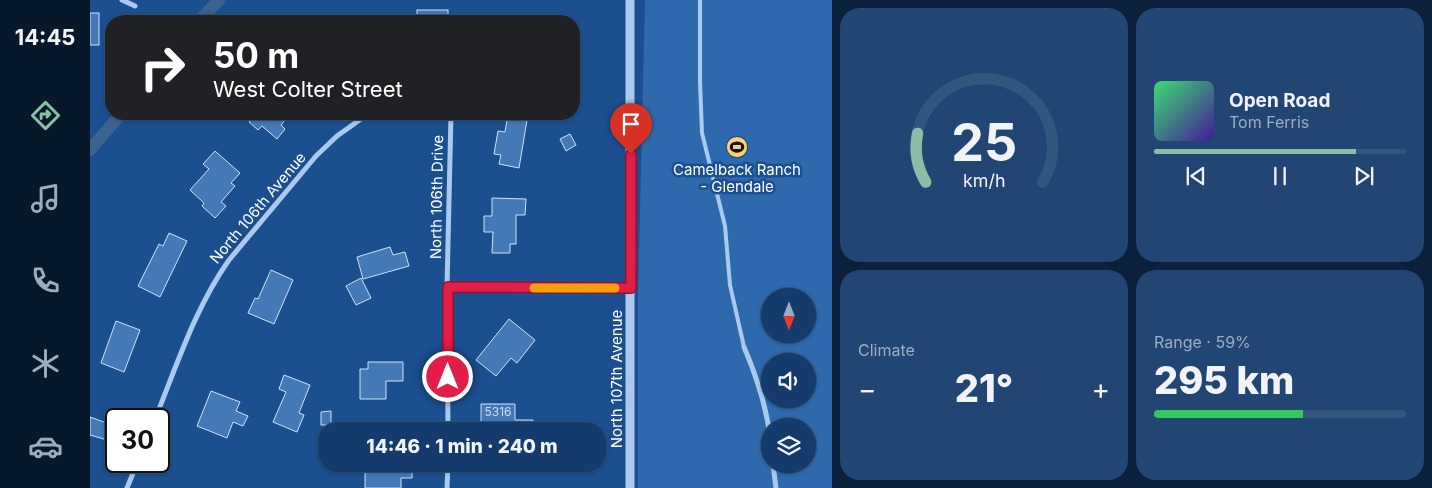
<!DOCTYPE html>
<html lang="en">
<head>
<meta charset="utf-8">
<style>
	body { margin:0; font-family:Inter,sans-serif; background:#214673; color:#f1f3f6; height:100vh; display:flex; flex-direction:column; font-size:19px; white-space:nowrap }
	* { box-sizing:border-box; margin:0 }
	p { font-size:16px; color:#9dadc1 }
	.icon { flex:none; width:28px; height:28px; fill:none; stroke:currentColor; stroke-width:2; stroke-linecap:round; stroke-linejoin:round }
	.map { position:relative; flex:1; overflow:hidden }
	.details { display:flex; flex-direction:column; gap:8px; padding:8px; background:#0b203b; width:600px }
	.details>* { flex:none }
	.top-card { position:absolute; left:15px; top:15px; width:475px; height:105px; border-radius:20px; box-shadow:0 1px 4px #0004,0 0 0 1px #33557e; background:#202124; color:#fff; overflow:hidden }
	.needle { width:32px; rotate:180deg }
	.tools { position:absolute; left:671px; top:288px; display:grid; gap:10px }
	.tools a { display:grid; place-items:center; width:55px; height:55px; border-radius:50%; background:#143b6b; box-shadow:0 1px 4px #0004,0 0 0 1px #33557e; font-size:25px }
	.speed { position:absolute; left:15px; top:408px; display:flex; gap:10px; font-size:25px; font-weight:700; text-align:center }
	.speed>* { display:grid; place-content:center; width:65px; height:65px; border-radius:50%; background:#143b6b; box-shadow:0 1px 4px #0004,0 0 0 1px #33557e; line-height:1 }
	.speed .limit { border:2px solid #111; border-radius:8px; background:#fff; color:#111 }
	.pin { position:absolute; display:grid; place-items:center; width:42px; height:42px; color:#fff; margin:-51px -21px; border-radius:50% 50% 50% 0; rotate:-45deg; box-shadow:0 0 5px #0007 }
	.pin .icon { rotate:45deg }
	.me { position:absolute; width:55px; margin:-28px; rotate:0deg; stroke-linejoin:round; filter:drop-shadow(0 0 4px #0008) }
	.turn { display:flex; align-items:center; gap:18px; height:105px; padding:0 25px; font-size:22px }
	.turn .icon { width:65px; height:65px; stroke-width:2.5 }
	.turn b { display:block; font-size:35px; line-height:42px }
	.big { font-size:38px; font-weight:800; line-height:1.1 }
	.details .card { flex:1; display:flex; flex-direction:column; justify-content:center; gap:8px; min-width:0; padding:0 18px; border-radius:20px; background:#214673 }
	.details .dial { align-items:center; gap:0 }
	.dial svg { height:130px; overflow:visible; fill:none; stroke:#33557e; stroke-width:7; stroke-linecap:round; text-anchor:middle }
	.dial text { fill:#f1f3f6; stroke:none }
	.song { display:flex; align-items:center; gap:15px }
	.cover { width:60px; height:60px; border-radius:8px; background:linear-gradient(135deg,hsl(140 70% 55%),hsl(260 70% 35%)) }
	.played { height:5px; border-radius:2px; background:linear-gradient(90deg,#8abfa5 80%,#33557e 80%) }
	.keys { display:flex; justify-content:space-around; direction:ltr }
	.heat { display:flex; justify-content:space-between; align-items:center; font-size:28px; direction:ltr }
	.charge { height:8px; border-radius:4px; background:linear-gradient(90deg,#34c759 59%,#33557e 0) }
	.details .tiles { flex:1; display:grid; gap:8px; grid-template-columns:repeat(2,1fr) }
	.trip { position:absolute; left:228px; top:422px; width:288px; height:50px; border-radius:20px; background:#143b6b; box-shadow:0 1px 4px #0004,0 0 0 1px #33557e; font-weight:800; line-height:50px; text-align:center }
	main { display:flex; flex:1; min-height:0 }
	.tabs { display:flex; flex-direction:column; width:90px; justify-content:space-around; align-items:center; background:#08182b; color:#9dadc1 }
	.tabs .icon { width:35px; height:35px }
	.tabs .current { color:#8abfa5 }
	.tabs b { font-size:22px; color:#f1f3f6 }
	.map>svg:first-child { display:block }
	.pitch { fill:#2e69ad; fill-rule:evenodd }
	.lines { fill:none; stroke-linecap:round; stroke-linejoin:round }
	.canal { stroke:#3c6290; stroke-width:12 }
	.building { fill:#4478b7; stroke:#cfe3fa }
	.service { stroke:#a9c9ee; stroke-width:4 }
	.minor { stroke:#a9c9ee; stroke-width:5 }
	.tertiary { stroke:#a9c9ee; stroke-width:9 }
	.route-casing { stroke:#92132f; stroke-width:12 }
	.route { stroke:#e11d48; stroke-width:9 }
	.slow { stroke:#f59e0b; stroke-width:9 }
	.labels { text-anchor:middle; stroke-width:5; stroke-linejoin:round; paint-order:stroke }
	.number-label { font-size:12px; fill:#d0dded }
	.poi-label { font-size:15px; fill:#fff; stroke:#1b4f8f }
	.street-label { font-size:15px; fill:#fff; stroke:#1b4f8f }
</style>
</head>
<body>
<main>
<nav class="tabs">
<b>14:45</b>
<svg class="icon current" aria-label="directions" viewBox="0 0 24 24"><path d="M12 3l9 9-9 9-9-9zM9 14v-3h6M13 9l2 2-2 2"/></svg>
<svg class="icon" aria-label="music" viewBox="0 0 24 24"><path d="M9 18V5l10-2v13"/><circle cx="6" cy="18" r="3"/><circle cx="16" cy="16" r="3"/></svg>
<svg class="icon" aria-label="phone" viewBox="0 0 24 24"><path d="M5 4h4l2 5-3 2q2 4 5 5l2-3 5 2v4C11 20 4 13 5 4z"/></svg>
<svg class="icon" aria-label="climate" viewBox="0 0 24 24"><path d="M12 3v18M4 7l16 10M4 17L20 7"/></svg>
<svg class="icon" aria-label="car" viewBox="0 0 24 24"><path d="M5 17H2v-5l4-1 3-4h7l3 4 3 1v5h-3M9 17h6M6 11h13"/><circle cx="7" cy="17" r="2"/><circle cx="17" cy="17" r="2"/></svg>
</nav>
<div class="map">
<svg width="742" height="488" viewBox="0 0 742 488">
	<rect width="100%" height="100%" fill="#1b4f8f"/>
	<path class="pitch" d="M 555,0 L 742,0 L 742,488 L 548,488 L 548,294 ZM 680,296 L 718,296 L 718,334 L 680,334 ZM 680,361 L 718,361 L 718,399 L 680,399 ZM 680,426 L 718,426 L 718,464 L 680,464 Z"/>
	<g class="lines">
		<g class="canal">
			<path d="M 109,21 L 129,0"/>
			<path d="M 0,150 L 31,114"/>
		</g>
	</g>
	<g class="building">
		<rect x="327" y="10" width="31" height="11"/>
		<rect x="0" y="13" width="9" height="32"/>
		<path d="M 167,114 L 200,114 L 191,125 L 195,129 L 187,139 L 172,126 L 168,130 L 159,122 Z"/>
		<path d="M 418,114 L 438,114 L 429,168 L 409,164 L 411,155 L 404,154 L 408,131 L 415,132 Z"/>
		<path d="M 480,134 L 486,145 L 476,151 L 470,139 Z"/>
		<path d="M 125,151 L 150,173 L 141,183 L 145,186 L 131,202 L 136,206 L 125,218 L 112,206 L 114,203 L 100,190 L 119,169 L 113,164 Z"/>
		<path d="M 402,198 L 436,199 L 435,215 L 426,215 L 426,244 L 420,244 L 420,253 L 402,253 L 403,232 L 394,232 L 394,216 L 402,216 Z"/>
		<path d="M 79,233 L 97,241 L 70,297 L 48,286 L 69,244 L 73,246 Z"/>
		<path d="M 300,247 L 303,255 L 315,252 L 319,266 L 273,279 L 267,257 Z"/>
		<path d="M 181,270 L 203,280 L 184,324 L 158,313 L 165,298 L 168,299 Z"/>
		<path d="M 271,278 L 281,298 L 266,305 L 256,286 Z"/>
		<path d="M 419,319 L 445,340 L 427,363 L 421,358 L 406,376 L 386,360 Z"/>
		<path d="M 26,321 L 50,330 L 34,372 L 11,363 Z"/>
		<path d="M 278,362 L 313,362 L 313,381 L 296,381 L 296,399 L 270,399 L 270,369 L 278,369 Z"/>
		<path d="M 194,375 L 220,385 L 209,413 L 214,415 L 207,432 L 183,422 L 196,392 L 189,389 Z"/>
		<path d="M 121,391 L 150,402 L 146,411 L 158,416 L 153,426 L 143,422 L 137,438 L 107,426 Z"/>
		<path d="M 391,404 L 425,404 L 425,420 L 443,420 L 443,431 L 391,431 Z"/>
		<path d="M 241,411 L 241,425 L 231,425 L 231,412 Z"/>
		<path d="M 0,417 L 22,425 L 17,440 L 0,435 Z"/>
		<path d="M 322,464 L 322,478 L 311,478 L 311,488 L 275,488 L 275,465 Z"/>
	</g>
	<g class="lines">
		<path class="service" d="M 610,0 L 610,82 L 612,133 L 635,226 L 640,285 L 654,347"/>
		<g class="minor">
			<path d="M 32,0 L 45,6"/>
			<path d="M 357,287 L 541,288"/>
			<path d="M 654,347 C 666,375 676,406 680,436"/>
			<path d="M 65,419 C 87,365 105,308 139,260 L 226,156 L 247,136 L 278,114"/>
			<path d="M 358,431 L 357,287 L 361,114"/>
			<path d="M 683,464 L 686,488"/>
			<path d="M 37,488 L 48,461"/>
			<path d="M 357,488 L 358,464"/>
		</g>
		<path class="tertiary" d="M 540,488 L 540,0"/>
	</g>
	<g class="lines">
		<g class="route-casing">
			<path id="route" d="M 358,377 L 358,287 L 541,288 L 541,154"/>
		</g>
		<use href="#route" class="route"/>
		<path class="slow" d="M 444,288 L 525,288"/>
	</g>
	<defs>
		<g id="stadium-disc" transform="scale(1.125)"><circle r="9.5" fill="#ffd166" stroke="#1b4f8f"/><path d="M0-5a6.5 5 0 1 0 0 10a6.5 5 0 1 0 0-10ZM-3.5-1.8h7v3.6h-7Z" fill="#111"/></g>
	</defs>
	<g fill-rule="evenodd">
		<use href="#stadium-disc" x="647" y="147"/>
	</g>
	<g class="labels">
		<g class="number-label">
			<text x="408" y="416">5316</text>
		</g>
		<g class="poi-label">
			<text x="647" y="175">Camelback Ranch<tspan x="647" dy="17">- Glendale</tspan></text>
		</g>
		<g class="street-label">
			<text transform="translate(347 197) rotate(-89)" y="5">North 106th Drive</text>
			<text transform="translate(168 208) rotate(-50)" y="5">North 106th Avenue</text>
			<text transform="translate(527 379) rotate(-90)" y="5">North 107th Avenue</text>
		</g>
	</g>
</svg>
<div class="tools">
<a><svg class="needle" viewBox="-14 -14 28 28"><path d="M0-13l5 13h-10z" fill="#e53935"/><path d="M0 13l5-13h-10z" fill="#9dadc1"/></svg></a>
<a><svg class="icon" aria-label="sound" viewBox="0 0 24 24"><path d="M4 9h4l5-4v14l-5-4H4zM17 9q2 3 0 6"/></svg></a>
<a><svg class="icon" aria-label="layers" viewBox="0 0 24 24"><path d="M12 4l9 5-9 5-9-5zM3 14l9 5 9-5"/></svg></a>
</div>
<div class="speed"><div class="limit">30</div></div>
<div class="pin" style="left:541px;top:154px;background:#d93025"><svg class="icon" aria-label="arrive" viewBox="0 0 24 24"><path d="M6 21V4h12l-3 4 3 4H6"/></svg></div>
<svg class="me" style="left:358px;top:377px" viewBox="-20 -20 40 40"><circle r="17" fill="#e11d48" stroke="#fff" stroke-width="3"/><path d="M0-11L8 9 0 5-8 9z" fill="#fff"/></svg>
<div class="trip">14:46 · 1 min · 240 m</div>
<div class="top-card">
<div class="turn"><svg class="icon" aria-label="right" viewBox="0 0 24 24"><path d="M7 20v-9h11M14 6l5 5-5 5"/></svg><div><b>50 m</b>West Colter Street</div></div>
</div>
</div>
<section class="details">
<div class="tiles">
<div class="card dial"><svg viewBox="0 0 100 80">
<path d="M14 69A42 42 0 1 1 86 69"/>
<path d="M14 69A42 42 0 0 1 9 39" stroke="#8abfa5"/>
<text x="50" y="56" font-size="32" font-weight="700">25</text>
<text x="50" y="72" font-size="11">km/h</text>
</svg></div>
<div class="card">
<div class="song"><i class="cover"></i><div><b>Open Road</b><p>Tom Ferris</p></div></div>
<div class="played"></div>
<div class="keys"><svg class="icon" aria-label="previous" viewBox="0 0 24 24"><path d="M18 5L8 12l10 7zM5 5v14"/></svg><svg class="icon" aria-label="pause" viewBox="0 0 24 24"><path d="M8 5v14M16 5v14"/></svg><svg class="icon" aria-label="next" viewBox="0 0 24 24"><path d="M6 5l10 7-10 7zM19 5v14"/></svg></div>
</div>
<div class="card"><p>Climate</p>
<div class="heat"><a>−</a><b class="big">21°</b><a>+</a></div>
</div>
<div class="card"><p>Range · 59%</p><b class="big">295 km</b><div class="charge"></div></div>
</div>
</section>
</main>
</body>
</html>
